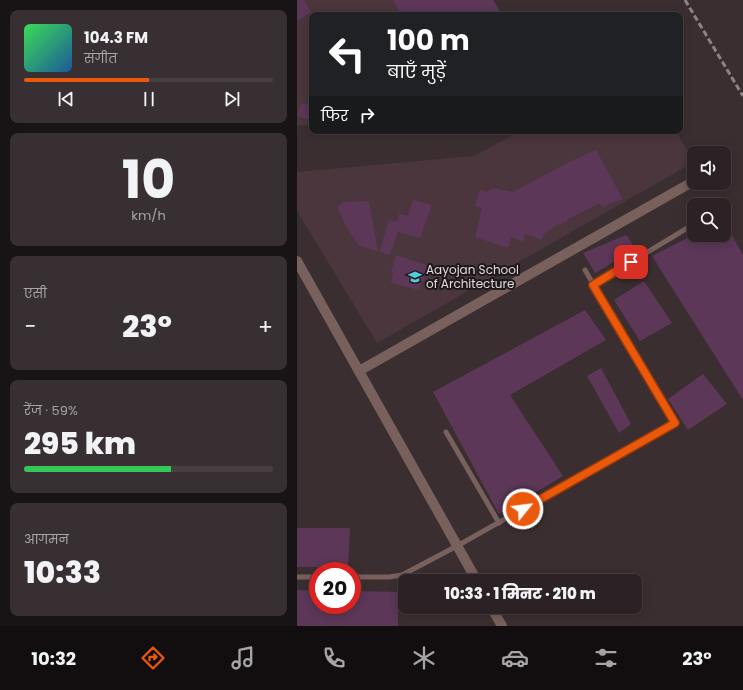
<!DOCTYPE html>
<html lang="hi">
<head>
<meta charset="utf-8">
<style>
	body { margin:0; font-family:Poppins,"Noto Sans Devanagari",sans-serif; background:#382f32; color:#f1f3f6; height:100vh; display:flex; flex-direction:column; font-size:15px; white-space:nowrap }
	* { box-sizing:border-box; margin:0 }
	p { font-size:13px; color:#a6a4a7 }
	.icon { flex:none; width:22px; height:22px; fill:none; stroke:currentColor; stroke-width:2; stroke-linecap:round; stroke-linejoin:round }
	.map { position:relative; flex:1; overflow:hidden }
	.drawer { display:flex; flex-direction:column; gap:10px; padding:10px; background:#181314; width:297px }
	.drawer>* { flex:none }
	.guide { position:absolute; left:12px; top:12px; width:374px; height:122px; border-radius:8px; box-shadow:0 2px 10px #0003,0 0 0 1px #483f42; background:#202124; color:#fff; overflow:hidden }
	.buttons { position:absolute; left:390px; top:146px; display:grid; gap:8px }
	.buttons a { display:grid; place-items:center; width:44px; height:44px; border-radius:8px; background:#2c2225; box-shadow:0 2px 10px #0003,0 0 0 1px #483f42; font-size:20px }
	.speed { position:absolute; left:12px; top:562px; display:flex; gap:8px; font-size:20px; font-weight:700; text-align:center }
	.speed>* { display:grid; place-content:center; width:52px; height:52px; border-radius:50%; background:#2c2225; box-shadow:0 2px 10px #0003,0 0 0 1px #483f42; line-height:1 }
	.speed .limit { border:6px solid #d22; background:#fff; color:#111 }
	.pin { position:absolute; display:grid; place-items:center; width:34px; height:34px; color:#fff; margin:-17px; border-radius:8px; box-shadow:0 2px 6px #0006 }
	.me { position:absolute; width:44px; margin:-22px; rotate:61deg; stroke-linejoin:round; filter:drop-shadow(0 0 3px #0008) }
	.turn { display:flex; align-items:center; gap:14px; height:84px; padding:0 12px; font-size:18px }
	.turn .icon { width:52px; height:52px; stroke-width:2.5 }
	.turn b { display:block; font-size:28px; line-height:34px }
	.then { display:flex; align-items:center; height:38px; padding:0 12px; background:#0003; gap:8px; font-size:15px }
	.big { font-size:30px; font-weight:800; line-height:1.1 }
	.drawer .card { flex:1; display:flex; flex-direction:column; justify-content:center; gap:6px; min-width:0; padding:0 14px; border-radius:8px; background:#382f32 }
	.drawer .dial { align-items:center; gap:0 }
	.dial b { font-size:52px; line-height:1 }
	.song { display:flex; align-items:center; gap:12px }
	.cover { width:48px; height:48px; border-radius:6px; background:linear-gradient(135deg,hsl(130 70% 55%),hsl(210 70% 35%)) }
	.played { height:4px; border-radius:2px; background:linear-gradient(90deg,#ea580c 50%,#483f42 50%) }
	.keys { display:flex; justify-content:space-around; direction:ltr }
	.heat { display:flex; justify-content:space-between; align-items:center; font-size:22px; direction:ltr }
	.charge { height:6px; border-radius:3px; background:linear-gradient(90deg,#34c759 59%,#483f42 0) }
	.trip { position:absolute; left:101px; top:574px; width:244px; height:40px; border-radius:8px; background:#2c2225; box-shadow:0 2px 10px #0003,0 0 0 1px #483f42; font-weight:800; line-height:40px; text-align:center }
	.menu { display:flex; height:64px; justify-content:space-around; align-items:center; background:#120e0f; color:#a6a4a7 }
	.menu .icon { width:28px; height:28px }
	.menu .on { color:#ea580c }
	.menu b { font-size:18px; color:#f1f3f6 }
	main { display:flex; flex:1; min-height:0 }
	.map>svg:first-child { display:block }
	.built { fill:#4a363c }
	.building { fill:#5c3758 }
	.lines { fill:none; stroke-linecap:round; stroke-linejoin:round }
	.lane { stroke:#78605c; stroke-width:5 }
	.street { stroke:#78605c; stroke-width:10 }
	.rail { stroke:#8d8285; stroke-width:3; stroke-dasharray:6 3; stroke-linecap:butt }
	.route-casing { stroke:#983908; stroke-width:10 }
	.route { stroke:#ea580c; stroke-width:7 }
	.labels { text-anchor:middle; stroke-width:4; stroke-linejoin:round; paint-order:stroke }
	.poi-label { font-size:12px; fill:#e0d8da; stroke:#1e181a; text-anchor:start }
</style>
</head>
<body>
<main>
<section class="drawer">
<div class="card">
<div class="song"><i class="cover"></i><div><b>104.3 FM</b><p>संगीत</p></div></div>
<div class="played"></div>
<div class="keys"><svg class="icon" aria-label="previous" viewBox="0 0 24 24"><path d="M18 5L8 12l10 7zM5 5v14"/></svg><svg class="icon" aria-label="pause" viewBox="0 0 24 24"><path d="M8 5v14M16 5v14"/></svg><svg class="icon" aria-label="next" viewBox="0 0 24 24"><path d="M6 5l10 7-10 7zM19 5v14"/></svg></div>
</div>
<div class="card dial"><b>10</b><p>km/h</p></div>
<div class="card"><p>एसी</p>
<div class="heat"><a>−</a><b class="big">23°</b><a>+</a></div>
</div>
<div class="card"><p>रेंज · 59%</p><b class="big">295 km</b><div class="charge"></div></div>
<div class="card"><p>आगमन</p><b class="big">10:33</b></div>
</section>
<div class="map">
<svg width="446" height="626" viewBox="0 0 446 626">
	<rect width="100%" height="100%" fill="#3b2e31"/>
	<g class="built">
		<path d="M 0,0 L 196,0 L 205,15 L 15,15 L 15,124 L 0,126 Z"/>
		<path d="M 223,131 L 379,131 L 397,162 L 80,343 L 0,211 L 0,172 L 177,156 Z"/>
	</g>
	<g class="building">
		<path d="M 0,0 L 7,0 L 14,12 L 0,21 Z"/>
		<path d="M 96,0 L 196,0 L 205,15 L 105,15 Z"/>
		<path d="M 4,103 L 15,106 L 15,121 L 0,116 Z"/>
		<path d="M 299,150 L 326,199 L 305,207 L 303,203 L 271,219 L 269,223 L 266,222 L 265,225 L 261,224 L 247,234 L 245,240 L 228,234 L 226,242 L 214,237 L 211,248 L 178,237 L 185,208 L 178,206 L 183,190 L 189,192 L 196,188 L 216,192 L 274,161 Z"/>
		<path d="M 116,200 L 135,205 L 123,238 L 101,232 L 93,255 L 82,252 L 92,220 L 100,222 L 102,214 L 111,216 Z"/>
		<path d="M 72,201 L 75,218 L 81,251 L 62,246 L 49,226 L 40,207 L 47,202 Z"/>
		<path d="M 427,221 L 446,255 L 446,400 L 355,256 L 396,235 L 427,235 Z"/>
		<path d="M 329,235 L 339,249 L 298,273 L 286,253 Z"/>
		<path d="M 99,255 L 132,266 L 127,281 L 124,281 L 122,290 L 94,283 L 96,273 L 94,272 Z"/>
		<path d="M 347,281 L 375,323 L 343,341 L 317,300 Z"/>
		<path d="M 288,310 L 309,340 L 213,395 L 266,476 L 202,514 L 136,392 Z"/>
		<path d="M 304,368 L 334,424 L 322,433 L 290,376 Z"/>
		<path d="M 406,374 L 430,404 L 391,430 L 371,399 Z"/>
		<path d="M 0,528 L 53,528 L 51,567 L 0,567 Z"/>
		<path d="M 0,590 L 21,591 L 21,605 L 55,605 L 55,591 L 101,592 L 101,626 L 0,626 Z"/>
	</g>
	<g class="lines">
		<g class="lane">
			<path d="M 296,285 L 397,224"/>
			<path d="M 149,432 L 202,523"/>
			<path d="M 0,577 L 21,577"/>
			<path d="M 55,577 L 92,577 L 105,575 L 160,546 L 378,423 L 288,270"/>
		</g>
		<g class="street">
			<path d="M 0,261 L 180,581"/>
			<path d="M 62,371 L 397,181"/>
			<path d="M 194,607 L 205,626"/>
		</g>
		<path class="rail" d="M 388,0 L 446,96"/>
	</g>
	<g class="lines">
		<g class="route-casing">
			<path id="route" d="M 226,509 L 378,423 L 296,285 L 334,262"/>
		</g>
		<use href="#route" class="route"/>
	</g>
	<defs>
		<g id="university-bare" transform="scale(1.08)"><path d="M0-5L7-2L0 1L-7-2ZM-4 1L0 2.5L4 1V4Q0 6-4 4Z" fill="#54cade" stroke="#1e181a" stroke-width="2.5" paint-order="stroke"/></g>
	</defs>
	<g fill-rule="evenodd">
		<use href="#university-bare" x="118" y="277"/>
	</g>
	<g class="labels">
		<g class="poi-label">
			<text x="129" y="274">Aayojan School<tspan x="129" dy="14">of Architecture</tspan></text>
		</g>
	</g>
</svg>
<div class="buttons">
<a><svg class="icon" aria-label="sound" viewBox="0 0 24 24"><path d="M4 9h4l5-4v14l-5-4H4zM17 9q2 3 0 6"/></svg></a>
<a><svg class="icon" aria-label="search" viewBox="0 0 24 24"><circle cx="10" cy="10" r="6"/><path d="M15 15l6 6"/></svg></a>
</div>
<div class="speed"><div class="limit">20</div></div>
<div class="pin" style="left:334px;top:262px;background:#d93025"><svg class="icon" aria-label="arrive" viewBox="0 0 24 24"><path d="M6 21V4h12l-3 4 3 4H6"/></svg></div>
<svg class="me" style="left:226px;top:509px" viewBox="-20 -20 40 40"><circle r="17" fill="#ea580c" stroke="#fff" stroke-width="3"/><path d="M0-11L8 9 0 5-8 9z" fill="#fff"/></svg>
<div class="trip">10:33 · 1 मिनट · 210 m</div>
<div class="guide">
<div class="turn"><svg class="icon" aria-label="left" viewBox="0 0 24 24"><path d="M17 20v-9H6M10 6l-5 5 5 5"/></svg><div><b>100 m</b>बाएँ मुड़ें</div></div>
<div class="then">फिर<svg class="icon" aria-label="right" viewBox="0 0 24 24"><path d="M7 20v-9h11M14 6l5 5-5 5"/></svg></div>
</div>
</div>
</main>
<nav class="menu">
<b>10:32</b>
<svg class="icon on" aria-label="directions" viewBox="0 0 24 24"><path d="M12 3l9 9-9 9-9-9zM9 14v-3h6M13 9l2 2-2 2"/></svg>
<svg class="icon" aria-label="music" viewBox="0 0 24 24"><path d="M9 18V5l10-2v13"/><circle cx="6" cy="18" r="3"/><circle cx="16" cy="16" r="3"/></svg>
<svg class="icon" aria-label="phone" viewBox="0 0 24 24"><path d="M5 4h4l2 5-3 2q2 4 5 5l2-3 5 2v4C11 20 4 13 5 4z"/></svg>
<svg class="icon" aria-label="climate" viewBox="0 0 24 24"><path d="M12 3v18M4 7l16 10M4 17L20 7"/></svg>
<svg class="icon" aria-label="car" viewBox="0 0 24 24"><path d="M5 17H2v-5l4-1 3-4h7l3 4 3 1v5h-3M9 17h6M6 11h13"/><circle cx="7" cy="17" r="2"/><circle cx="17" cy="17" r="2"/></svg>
<svg class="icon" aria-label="filters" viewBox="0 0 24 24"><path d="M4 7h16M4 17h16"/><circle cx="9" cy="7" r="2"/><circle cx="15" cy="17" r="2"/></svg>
<b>23°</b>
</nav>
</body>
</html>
